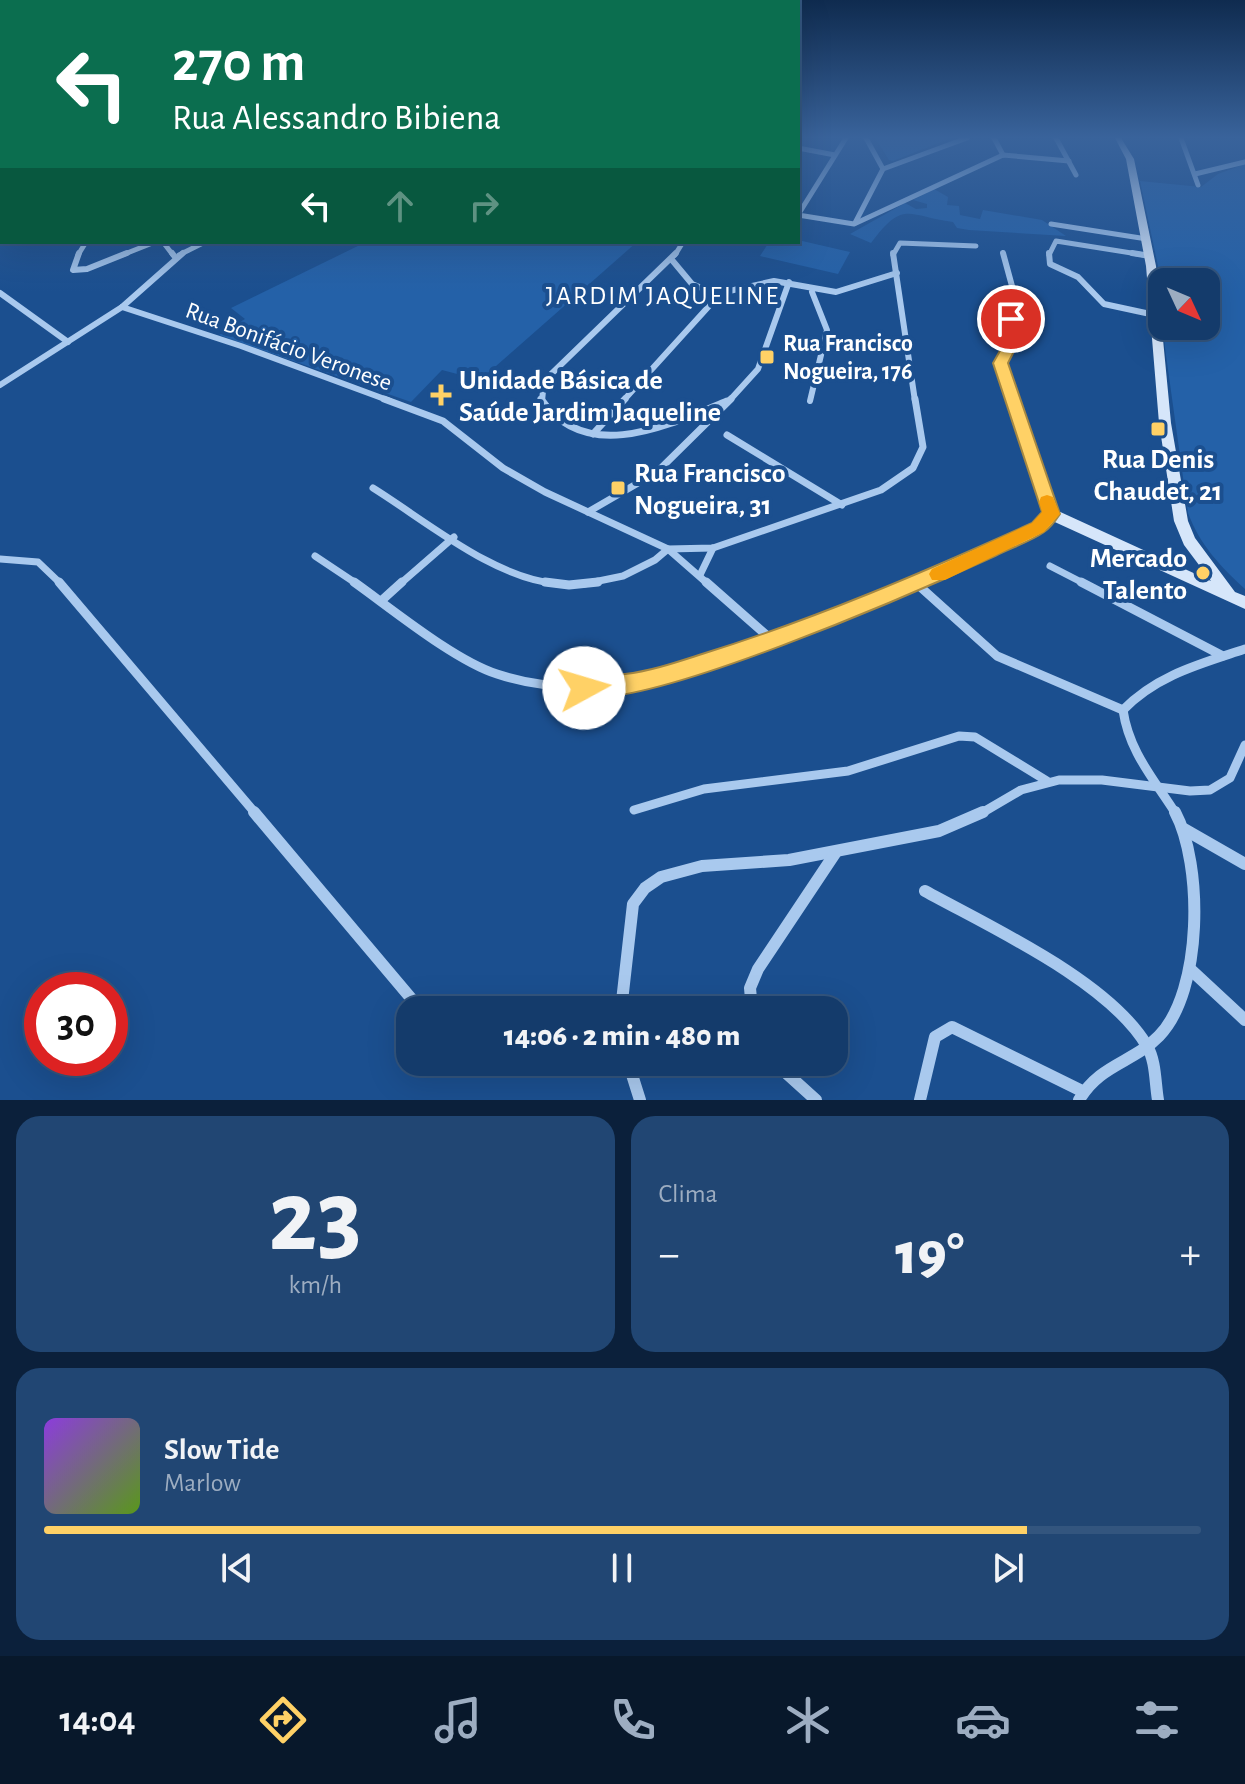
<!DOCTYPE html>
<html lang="pt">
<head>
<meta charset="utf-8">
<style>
	body { margin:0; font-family:"Alegreya Sans",sans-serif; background:#214673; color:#f1f3f6; height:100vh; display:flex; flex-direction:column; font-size:30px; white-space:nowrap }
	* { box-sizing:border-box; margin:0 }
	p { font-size:26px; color:#9dadc1 }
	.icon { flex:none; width:44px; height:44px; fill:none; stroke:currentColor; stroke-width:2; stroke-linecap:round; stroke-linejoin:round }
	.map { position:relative; height:1100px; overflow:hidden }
	.side { display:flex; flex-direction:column; gap:16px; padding:16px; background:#0b203b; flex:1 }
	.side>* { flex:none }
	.hud { position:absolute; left:0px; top:0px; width:800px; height:244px; box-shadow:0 8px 32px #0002,0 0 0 2px #33557e; background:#0b6e4f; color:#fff; overflow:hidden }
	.needle { width:52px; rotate:134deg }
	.tools { position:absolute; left:1148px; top:268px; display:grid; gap:16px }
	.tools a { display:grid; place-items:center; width:72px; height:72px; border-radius:16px; background:#143b6b; box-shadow:0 8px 32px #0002,0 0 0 2px #33557e; font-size:40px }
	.speed { position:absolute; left:24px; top:972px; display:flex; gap:16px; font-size:40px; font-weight:700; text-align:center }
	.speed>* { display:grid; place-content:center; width:104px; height:104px; border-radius:50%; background:#143b6b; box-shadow:0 8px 32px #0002,0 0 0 2px #33557e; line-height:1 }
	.speed .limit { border:12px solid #d22; background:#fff; color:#111 }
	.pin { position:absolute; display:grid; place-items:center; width:68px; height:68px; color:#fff; margin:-34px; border:4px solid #fff; border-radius:50%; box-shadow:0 2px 8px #0007 }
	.me { position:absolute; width:88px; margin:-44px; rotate:84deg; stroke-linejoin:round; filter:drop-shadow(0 0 6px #0008) }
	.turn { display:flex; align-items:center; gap:28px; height:168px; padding:0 40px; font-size:36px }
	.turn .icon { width:104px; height:104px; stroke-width:2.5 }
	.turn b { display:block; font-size:56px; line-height:68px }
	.lanes { display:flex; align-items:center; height:76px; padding:0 40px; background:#0003; justify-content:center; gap:40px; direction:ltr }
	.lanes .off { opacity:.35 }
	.big { font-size:60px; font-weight:800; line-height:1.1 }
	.side .widget { flex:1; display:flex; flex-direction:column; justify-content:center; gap:12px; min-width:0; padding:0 28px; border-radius:24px; background:#214673 }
	.side .dial { align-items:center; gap:0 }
	.dial b { font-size:104px; line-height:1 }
	.song { display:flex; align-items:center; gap:24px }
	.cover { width:96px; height:96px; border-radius:12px; background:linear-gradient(135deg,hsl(270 70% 55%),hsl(90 70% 35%)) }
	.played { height:8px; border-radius:4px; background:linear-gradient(90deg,#ffd166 85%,#33557e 85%) }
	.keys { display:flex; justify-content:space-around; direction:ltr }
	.heat { display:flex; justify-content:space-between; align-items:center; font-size:44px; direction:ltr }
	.side .tiles { flex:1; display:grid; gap:16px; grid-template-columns:1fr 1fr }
	.widget:last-child { grid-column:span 2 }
	.trip { position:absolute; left:396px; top:996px; width:452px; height:80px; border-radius:24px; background:#143b6b; box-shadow:0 8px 32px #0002,0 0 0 2px #33557e; font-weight:800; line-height:80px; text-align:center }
	.menu { display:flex; height:128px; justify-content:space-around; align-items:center; background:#08182b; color:#9dadc1 }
	.menu .icon { width:56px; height:56px }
	.menu .current { color:#ffd166 }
	.menu b { font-size:36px; color:#f1f3f6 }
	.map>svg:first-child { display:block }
	.green { fill:#2461a8 }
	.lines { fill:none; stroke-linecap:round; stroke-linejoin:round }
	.street-far4 { stroke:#a9c9ee; stroke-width:5 }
	.street-far3 { stroke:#a9c9ee; stroke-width:6 }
	.street-far2 { stroke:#a9c9ee; stroke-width:7 }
	.street-far1 { stroke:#a9c9ee; stroke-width:9 }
	.street { stroke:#a9c9ee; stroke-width:12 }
	.secondary { fill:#d6e6fa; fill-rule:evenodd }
	.route { fill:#ffd166; stroke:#a68842; stroke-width:2 }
	.slow { fill:#f59e0b }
	.poi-dot { fill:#ffd166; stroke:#1b4f8f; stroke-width:3 }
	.labels { text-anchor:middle; stroke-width:8; stroke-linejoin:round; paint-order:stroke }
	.far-poi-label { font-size:24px; font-weight:bold; fill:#fff; stroke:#1b4f8f; text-anchor:start }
	.far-street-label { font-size:24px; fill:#fff; stroke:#1b4f8f }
	.far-quarter-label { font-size:26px; letter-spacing:2px; fill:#fff; stroke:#1b4f8f }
	.poi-label { font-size:28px; font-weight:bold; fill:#fff; stroke:#1b4f8f; text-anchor:start }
</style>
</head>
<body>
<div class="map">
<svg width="1245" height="1100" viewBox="0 0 1245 1100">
	<rect width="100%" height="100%" fill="#1b4f8f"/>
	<g class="green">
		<path d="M 875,138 L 951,138 L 893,161 L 889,160 Z"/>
		<path d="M 1245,164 L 1245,589 C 1220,566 1200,545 1188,513 L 1165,348 L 1163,326 L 1206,326 L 1206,282 L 1162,282 L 1162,315 L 1158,266 L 1140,181 L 1201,187 L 1218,174 Z"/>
		<path d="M 934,189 L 948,197 L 947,205 L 959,206 L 960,215 L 980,219 L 983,210 L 1042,220 L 1066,236 L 969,230 L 957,228 L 953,222 C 907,216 904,199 871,243 L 850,234 L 905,203 L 916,209 L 927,208 L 927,204 L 913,200 Z"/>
		<path d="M 798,240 L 850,252 L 838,274 L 760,256 L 769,242 Z"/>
		<path d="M 366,242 L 637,242 L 480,380 L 442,370 L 411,402 L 219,335 L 245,319 L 231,308 Z"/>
	</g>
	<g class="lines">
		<g class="street-far4">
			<path d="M 846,138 L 798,215 L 854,224 L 1003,155 L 1069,161"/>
			<path d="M 994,138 L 1003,155"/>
			<path d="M 1056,138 L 1076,175"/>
			<path d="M 1181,138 L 1198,185"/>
			<path d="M 798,148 L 835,155"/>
			<path d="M 883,169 L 967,138"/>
			<path d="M 1195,174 L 1245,162"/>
			<path d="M 855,223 L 883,169 L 866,138"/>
			<path d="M 1051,224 L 1147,239"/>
			<path d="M 163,242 L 173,255"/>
			<path d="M 78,255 L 86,242"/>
			<path d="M 122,255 L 155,242"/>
			<path d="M 179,255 L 205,242"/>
			<path d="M 675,255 L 683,242"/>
			<path d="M 893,255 L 900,243 L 976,246"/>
			<path d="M 1049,255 L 1056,241 L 1144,255"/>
		</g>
		<g class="street-far3">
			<path d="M 79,253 L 73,270 L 87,269 L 127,253"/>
			<path d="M 172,253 L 175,257"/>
			<path d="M 893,253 L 915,401"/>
			<path d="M 1003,253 L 1012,286 L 1014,335 L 1000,363 L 1013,401"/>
			<path d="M 1049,253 L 1050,264 L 1078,277 L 1104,304 L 1155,315"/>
			<path d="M 1132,253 L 1150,256"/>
			<path d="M 672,260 L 692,284 L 716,294 L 774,281 L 836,292 L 897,273"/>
			<path d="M 0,293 L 68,342"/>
			<path d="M 122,307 L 241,346 L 390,401"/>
			<path d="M 0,385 L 122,307 L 183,253"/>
			<path d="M 542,401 L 544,381 L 676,253"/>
			<path d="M 623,401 L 719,295"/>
			<path d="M 729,401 L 758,369 L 789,282"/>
			<path d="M 810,401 L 827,330 L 812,292"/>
		</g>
		<g class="street-far2">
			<path d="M 384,399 L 443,421 L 503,468 L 545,492 L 668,549 L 708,584"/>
			<path d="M 541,399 C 586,466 671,424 727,401"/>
			<path d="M 593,434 L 625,399"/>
			<path d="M 727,435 L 842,505"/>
			<path d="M 373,488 C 426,521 496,580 559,584"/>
			<path d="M 588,512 L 657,472 L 731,399"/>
			<path d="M 315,556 L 357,584"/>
			<path d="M 0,559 L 38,562 L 61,584"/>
			<path d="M 1050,566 L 1085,584"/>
			<path d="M 700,575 L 713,548"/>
			<path d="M 400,584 L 454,537"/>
			<path d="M 584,584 L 623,576 L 655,560 L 668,549 L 713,548 L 881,490 L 913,468 L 923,447 L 915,399"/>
			<path d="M 916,584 L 1038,528 L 1051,514 L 1012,399"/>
		</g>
		<g class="street-far1">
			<path d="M 59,582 L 256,814"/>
			<path d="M 354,582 C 392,609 454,660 497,674 C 601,709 710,664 808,626 C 845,612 884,598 921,582"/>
			<path d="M 545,582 L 569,585 L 598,582"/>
			<path d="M 706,582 L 772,640"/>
			<path d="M 1081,582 L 1223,656"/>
			<path d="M 917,584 L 997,656 L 1123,710"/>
			<path d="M 381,601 L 402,582"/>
			<path d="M 634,810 L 704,789 L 848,771 L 959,736 L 975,737 L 1047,781"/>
			<path d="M 980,814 L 1021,790 L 1059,780 L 1102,780 L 1190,791 L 1210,790 L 1230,778 L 1245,745"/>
			<path d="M 1176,814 C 1154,779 1129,752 1123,710 C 1157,675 1200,664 1245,649"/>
		</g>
		<g class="street">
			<path d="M 254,812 L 415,1003"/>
			<path d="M 1184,829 L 1245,864"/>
			<path d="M 925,891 C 990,927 1109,981 1147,1046 C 1156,1061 1155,1083 1158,1100"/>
			<path d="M 1190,969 L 1245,1020"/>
			<path d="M 621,1010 L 633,904 L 645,888 L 661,877 L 702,866 L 789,860 L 939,831 L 983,812"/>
			<path d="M 752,1010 L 750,988 L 758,969 L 836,852"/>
			<path d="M 628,1062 L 640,1100"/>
			<path d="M 774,1062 L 816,1100"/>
			<path d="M 920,1100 L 935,1037 L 952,1027 L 1082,1091"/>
			<path d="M 1079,1100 C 1100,1064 1133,1063 1159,1036 C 1203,991 1203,864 1175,812"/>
		</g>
		<path class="secondary" d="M 1115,138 L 1121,138 L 1134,159 L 1156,266 L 1171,423 L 1188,521 L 1195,538 L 1235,592 L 1245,596 L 1245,609 L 1046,518 L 1044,514 L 1046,510 L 1056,510 L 1211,581 L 1184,545 L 1174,521 L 1159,423 L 1146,266 L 1126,159 Z"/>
	</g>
	<linearGradient id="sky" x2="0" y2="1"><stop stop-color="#0f2b4f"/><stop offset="0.47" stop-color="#39639b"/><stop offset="1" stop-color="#39639b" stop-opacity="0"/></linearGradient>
	<rect width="1245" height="292" fill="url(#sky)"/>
	<path class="route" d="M 1006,316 L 1015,316 C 1024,334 1017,346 1008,363 L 1060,514 C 1056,520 1050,528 1044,532 C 1030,542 1010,548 995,556 C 928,587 635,717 576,695 L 573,688 L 576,681 C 591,675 609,676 625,674 C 651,671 677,662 702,654 C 815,619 924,572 1032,523 L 1042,512 L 993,363 L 1005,342 Z"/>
	<path class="slow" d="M 1047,495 L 1053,497 L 1060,514 L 1044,532 L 945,580 L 932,580 L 929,574 L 932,569 L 1032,523 L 1042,512 L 1039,502 L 1041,497 Z"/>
	<g class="poi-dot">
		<rect x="759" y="349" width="16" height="16" rx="4"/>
		<path d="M437 383h8v8h8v8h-8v8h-8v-8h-8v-8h8z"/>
		<rect x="1150" y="421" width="16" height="16" rx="4"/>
		<rect x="610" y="480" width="16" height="16" rx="4"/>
		<circle cx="1203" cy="573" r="8"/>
	</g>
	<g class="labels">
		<g class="far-poi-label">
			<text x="783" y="351">Rua Francisco<tspan x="783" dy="28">Nogueira, 176</tspan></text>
		</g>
		<g class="far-street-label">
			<text transform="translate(289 346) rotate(20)" y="8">Rua Bonifácio Veronese</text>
		</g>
		<g class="far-quarter-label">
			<text x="663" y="304">JARDIM JAQUELINE</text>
		</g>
		<g class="poi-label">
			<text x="459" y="389">Unidade Básica de<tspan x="459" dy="32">Saúde Jardim Jaqueline</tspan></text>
			<text x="1158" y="468" text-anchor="middle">Rua Denis<tspan x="1158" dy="32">Chaudet, 21</tspan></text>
			<text x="634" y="482">Rua Francisco<tspan x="634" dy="32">Nogueira, 31</tspan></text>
			<text x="1187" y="567" text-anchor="end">Mercado<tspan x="1187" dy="32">Talento</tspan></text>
		</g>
	</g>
</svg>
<div class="tools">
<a><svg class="needle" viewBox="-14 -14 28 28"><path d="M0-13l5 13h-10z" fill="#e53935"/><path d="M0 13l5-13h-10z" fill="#9dadc1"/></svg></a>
</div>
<div class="speed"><div class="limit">30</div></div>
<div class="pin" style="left:1011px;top:319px;background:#d93025"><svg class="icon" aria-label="arrive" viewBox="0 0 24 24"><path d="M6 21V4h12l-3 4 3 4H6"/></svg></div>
<svg class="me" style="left:584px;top:688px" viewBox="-20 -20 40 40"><circle r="19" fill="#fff"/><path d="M0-13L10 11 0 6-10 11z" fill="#ffd166"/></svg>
<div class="trip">14:06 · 2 min · 480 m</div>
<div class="hud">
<div class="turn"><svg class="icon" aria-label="left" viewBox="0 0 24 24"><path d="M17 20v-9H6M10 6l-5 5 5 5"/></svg><div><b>270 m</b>Rua Alessandro Bibiena</div></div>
<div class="lanes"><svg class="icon" aria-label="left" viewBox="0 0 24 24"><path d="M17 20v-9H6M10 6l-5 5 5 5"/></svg><svg class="icon off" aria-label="ahead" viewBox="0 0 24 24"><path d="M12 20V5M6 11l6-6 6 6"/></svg><svg class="icon off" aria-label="right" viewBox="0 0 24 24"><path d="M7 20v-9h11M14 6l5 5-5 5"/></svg></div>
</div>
</div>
<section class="side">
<div class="tiles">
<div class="widget dial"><b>23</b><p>km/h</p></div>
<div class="widget"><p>Clima</p>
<div class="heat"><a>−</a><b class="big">19°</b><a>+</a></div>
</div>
<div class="widget">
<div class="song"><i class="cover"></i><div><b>Slow Tide</b><p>Marlow</p></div></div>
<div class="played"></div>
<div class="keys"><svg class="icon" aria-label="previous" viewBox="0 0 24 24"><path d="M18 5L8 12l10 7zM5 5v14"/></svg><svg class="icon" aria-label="pause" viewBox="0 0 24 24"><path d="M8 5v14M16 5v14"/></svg><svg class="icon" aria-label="next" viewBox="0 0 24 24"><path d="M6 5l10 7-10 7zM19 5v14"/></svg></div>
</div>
</div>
</section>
<nav class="menu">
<b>14:04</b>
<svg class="icon current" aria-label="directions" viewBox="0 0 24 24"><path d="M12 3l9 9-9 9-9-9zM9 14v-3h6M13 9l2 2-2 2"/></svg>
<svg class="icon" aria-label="music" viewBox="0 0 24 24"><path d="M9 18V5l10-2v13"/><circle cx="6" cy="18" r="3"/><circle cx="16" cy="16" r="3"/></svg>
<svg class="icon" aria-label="phone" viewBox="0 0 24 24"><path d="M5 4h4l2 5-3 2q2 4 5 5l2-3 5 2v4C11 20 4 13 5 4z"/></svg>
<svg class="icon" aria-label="climate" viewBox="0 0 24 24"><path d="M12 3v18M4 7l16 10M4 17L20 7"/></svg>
<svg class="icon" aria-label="car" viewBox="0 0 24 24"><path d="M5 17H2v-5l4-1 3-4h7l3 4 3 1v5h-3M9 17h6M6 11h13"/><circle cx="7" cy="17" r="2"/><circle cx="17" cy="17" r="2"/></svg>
<svg class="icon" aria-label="filters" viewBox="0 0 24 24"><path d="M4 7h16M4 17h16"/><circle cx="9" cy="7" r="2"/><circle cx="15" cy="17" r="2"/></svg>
</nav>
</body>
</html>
